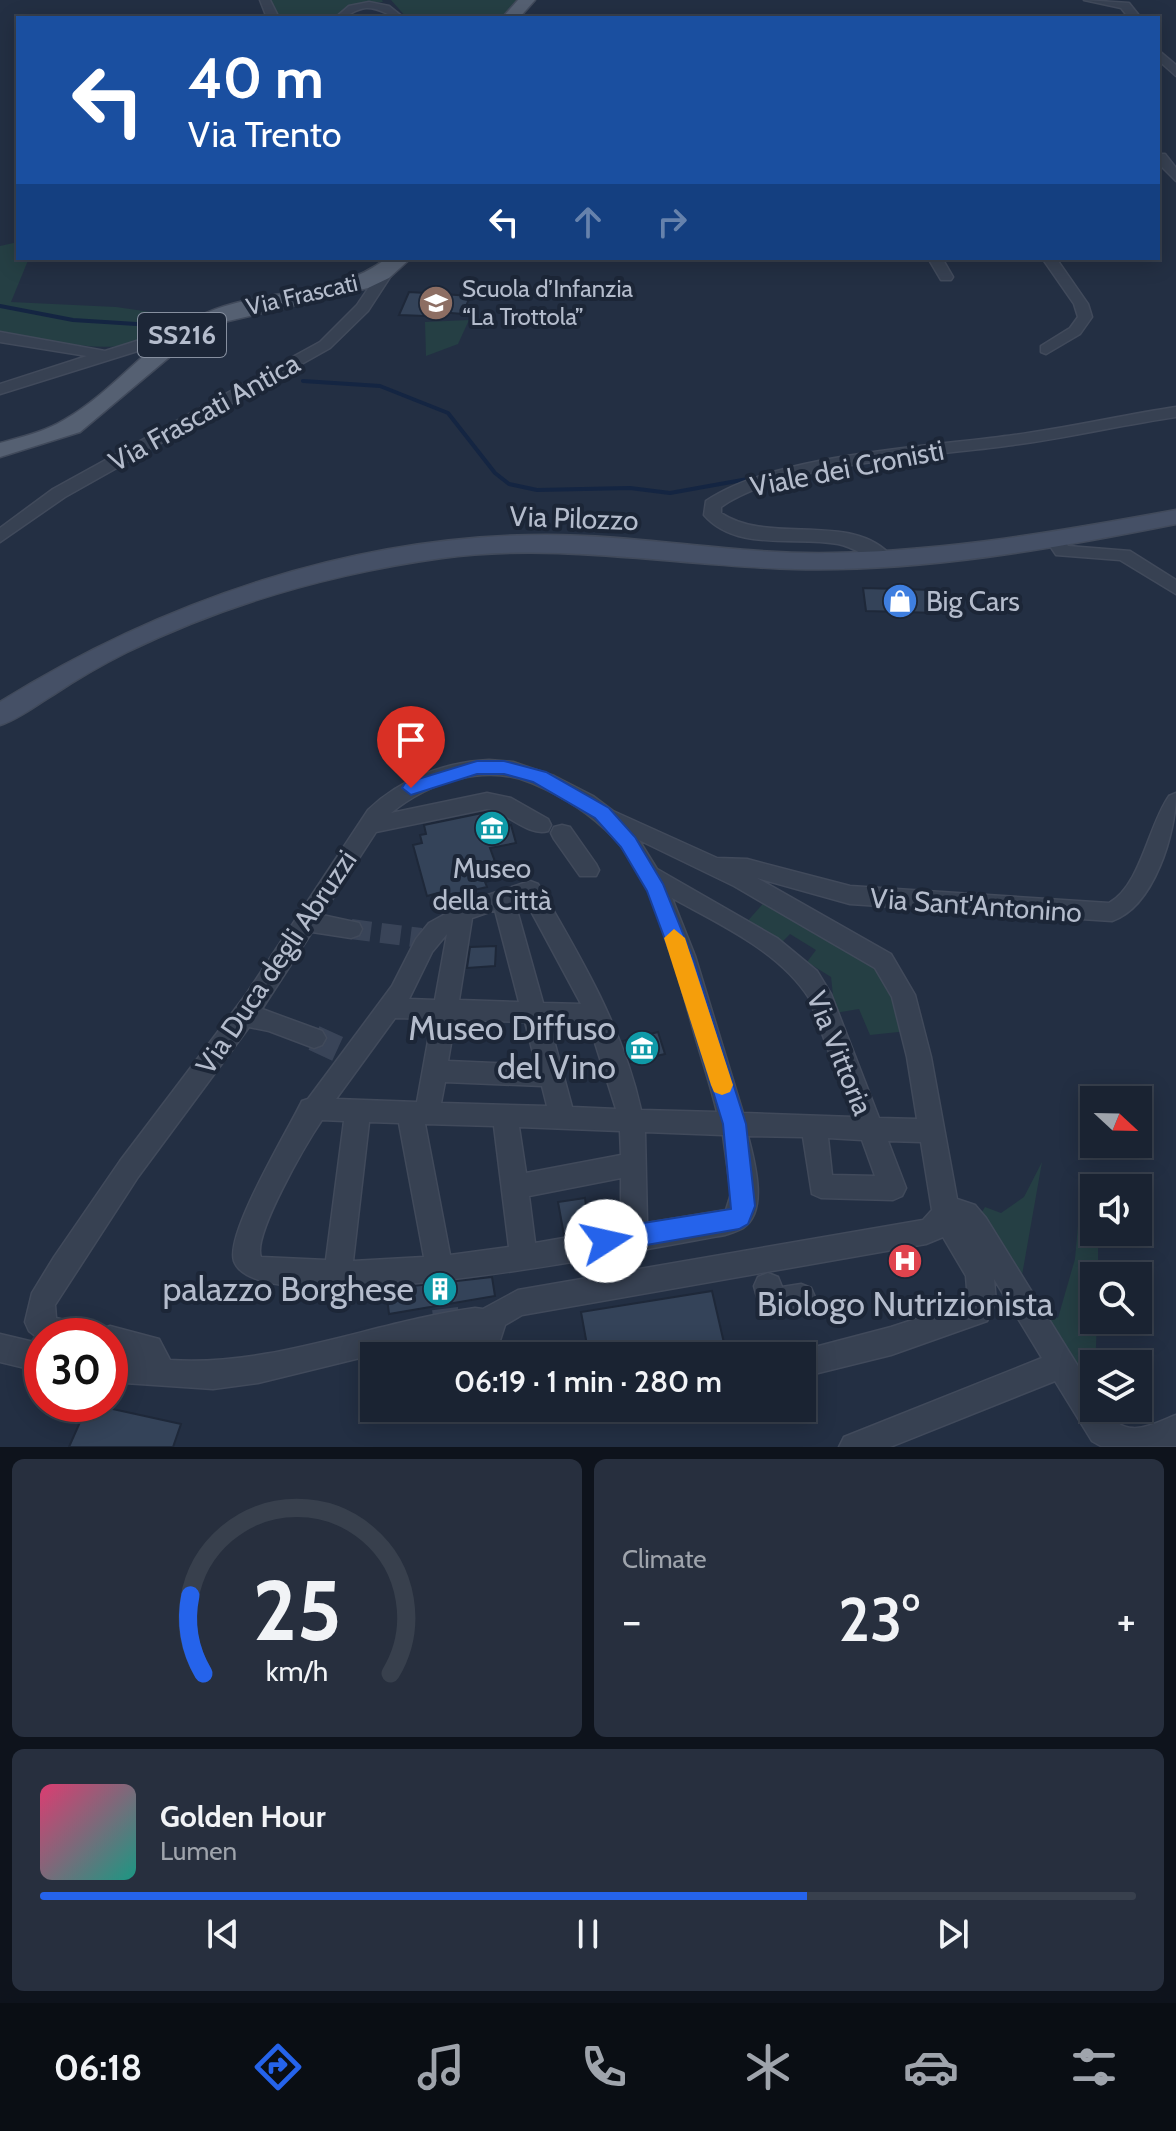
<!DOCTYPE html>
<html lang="en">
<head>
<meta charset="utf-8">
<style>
	body { margin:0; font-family:Cabin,sans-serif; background:#272f3e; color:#f1f3f6; height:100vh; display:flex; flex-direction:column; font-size:30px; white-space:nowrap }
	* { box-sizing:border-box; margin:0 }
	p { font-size:26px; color:#9fa4ac }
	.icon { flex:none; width:44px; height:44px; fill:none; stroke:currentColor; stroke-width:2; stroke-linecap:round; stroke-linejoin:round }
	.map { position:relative; height:1447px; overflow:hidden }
	.drawer { display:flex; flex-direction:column; gap:12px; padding:12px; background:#0e131c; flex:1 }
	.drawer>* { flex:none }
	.banner { position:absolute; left:16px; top:16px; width:1144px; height:244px; border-radius:0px; box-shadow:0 4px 20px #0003,0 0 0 2px #38404d; background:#1a4fa0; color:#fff; overflow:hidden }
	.needle { width:52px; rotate:112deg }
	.tools { position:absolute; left:1080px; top:1086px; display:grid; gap:16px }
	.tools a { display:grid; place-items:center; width:72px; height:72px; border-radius:0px; background:#1a2332; box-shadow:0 4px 20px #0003,0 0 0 2px #38404d; font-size:40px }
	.speed { position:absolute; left:24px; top:1318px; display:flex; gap:16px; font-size:40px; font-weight:700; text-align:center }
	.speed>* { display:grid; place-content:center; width:104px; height:104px; border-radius:50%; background:#1a2332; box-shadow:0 4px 20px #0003,0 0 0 2px #38404d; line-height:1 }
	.speed .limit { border:12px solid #d22; background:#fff; color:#111 }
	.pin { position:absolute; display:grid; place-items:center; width:68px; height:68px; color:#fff; margin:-82px -34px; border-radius:50% 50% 50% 0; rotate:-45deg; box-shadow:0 0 8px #0007 }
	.pin .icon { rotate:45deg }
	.me { position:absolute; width:88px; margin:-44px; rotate:80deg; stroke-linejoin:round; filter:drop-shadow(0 0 6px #0008) }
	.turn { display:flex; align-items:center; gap:28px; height:168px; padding:0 40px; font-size:36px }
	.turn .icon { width:104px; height:104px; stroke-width:2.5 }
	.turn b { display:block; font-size:56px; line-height:68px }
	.lanes { display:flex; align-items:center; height:76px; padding:0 40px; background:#0003; justify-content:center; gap:40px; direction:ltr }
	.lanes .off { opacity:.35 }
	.big { font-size:60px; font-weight:600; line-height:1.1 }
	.drawer .widget { flex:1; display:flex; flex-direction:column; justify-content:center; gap:12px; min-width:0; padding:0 28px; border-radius:12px; background:#272f3e }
	.drawer .dial { align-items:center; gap:0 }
	.dial svg { height:208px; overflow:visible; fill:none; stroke:#38404d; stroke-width:7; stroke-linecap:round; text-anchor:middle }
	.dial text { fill:#f1f3f6; stroke:none }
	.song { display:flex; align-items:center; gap:24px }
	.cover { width:96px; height:96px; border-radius:12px; background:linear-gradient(135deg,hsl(340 70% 55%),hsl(170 70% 35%)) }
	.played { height:8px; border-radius:4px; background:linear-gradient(90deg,#2563eb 70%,#38404d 70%) }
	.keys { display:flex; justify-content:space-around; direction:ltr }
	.heat { display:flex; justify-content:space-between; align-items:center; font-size:44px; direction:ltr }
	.drawer .tiles { flex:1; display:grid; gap:12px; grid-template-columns:1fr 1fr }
	.widget:last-child { grid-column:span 2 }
	.trip { position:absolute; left:360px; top:1342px; width:456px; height:80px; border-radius:0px; background:#1a2332; box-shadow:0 4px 20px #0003,0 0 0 2px #38404d; font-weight:600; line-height:80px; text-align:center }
	.tab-bar { display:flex; height:128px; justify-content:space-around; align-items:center; background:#0a0e14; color:#9fa4ac }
	.tab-bar .icon { width:56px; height:56px }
	.tab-bar .selected { color:#2563eb }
	.tab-bar b { font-size:36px; color:#f1f3f6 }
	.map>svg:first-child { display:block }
	.green { fill:#253f44 }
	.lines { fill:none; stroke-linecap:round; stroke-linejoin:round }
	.stream { stroke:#142542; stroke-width:4 }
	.building { fill:#344359; stroke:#1e2839; stroke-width:2 }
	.street-tunnel-far1 { stroke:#394458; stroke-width:20; stroke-dasharray:20 10; stroke-linecap:butt }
	.street-tunnel { stroke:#394458; stroke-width:26; stroke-dasharray:26 13; stroke-linecap:butt }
	.street-casing { stroke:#414a5b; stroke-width:3 }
	.secondary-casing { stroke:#414a5b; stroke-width:3 }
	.primary-casing { stroke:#414a5b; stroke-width:3 }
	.street { fill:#374152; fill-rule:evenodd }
	.secondary { fill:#455066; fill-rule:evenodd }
	.primary { fill:#556072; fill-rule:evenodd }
	.route { fill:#2563eb; stroke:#184099; stroke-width:2 }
	.slow { fill:#f59e0b }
	.labels { text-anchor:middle; stroke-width:8; stroke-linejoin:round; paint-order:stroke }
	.far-poi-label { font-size:24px; fill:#b4bccc; stroke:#1c2637; text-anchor:start }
	.far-street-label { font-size:24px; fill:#b4bccc; stroke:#1c2637 }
	.shield { fill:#1c2637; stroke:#868f9f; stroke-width:2 }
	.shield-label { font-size:26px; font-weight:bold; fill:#b4bccc }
	.street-label { font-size:28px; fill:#b4bccc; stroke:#1c2637 }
	.poi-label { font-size:28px; fill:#b4bccc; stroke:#1c2637; text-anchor:start }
	.near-poi-label { font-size:34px; fill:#b4bccc; stroke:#1c2637; text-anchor:end }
</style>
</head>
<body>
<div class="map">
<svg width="1176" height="1447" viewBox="0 0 1176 1447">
	<rect width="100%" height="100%" fill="#232f43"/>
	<g class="green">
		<path d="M 271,0 L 382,0 L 383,2 C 366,3 347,1 337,18 L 279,18 Z"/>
		<path d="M 391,0 L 521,0 L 503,18 L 407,18 Z"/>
		<path d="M 18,242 L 18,258 L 29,258 L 11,302 L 116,307 L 192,318 C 132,365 69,343 0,332 L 0,246 Z"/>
		<path d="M 469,320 L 458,344 L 426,356 L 425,322 Z"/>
		<path d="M 767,899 L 875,958 L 908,1031 L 870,1035 L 859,1009 L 835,1013 L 831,977 L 807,962 L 816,950 L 790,934 L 779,945 L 745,924 Z"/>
		<path d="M 1042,1162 L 1021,1281 L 980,1215 L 985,1207 L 1001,1213 L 1024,1197 Z"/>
		<path d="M 1081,1191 L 1094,1212 L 1094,1232 L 1098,1232 L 1098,1276 L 1094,1276 L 1094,1320 L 1097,1320 L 1094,1398 L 1045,1322 L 1047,1314 L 1058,1318 L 1075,1259 Z"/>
	</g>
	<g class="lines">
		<g class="stream">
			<path d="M 0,306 L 73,320 L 168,326"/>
			<path d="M 303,381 L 380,386 L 448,413 L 495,473 L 509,484 L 537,490 L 630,488 L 670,493 L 759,477"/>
		</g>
	</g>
	<g class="building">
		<path d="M 409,292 L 443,294 L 470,296 L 463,314 L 427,311 L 425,316 L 399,315 Z"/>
		<path d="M 863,588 L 934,590 L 938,613 L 866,611 Z"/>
		<path d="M 487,812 L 504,819 L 506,826 L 511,825 L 516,843 L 490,848 L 501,878 L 485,882 L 487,887 L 443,897 L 442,892 L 427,896 L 413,845 L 422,843 L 420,835 L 426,834 L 424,825 Z"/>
		<path d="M 496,946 L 495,966 L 467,968 L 470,947 Z"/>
		<path d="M 658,1032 L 665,1054 L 630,1062 L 623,1041 Z"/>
		<path d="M 585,1198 L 589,1230 L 564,1235 L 558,1202 Z"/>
		<path d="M 492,1277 L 495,1296 L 389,1314 L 386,1289 Z"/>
		<path d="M 712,1291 L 727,1356 L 589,1356 L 581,1312 Z"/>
		<path d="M 88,1404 L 90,1404 L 181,1424 L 173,1447 L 69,1447 Z"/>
	</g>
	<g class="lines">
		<path class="street-tunnel-far1" d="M 351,929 L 421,938"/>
		<g class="street-tunnel">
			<path d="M 314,1038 L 351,1055"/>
			<path d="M 440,1270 L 447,1324"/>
		</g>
		<g class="street-casing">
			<g id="street">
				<path d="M 260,0 L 270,0 L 279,18 L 267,18 Z"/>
				<path d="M 1084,0 L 1129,3 L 1141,18 L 1129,18 L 1121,8 Z"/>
				<path d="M 369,2 L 389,6 L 404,18 C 389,18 381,7 366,8 C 354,9 348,18 335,18 L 349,6 Z"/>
				<path d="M 1158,50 L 1176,65 L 1176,76 L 1158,60 Z"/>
				<path d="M 1158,154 L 1165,154 L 1176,168 L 1176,181 L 1158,163 Z"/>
				<path d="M 928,258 L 942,258 L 953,277 L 951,280 L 941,280 Z"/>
				<path d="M 1042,258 L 1056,258 L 1088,304 L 1092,317 L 1080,334 L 1046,354 L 1041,352 L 1041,346 L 1070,328 L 1078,317 L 1074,304 Z"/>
				<path d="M 389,264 L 396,268 L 368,311 L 330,348 L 65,497 L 0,542 L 0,528 L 53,489 L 320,342 L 357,305 L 384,265 Z"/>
				<path d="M 0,332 L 105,351 L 143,339 L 171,339 L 179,344 L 171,349 L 144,349 L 0,394 L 0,384 L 87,356 L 0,342 Z"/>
				<path d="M 1176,407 L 1176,417 C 1121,425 1067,438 1013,445 C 935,456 783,463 721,507 L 721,513 C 770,546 854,510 893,558 L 884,564 C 867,559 855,547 838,544 C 795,536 736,552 704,515 L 706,501 C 775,454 929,447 1014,435 C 1068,428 1122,415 1176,407 Z"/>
				<path d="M 1055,534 L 1061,536 L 1068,546 L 1130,551 L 1176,580 L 1176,594 L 1120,560 L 1056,555 L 1046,540 Z"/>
				<path d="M 489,760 L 513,762 L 554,776 L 593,796 L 613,811 L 717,858 L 747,859 L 850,886 L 1109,903 C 1141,885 1148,826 1169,796 L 1176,793 C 1176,833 1154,907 1112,921 L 850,904 L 757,878 L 891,954 L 915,995 L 931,1057 L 957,1199 L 975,1205 L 986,1218 L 1094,1392 L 1094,1408 L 1104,1408 C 1125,1441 1148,1426 1176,1415 L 1176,1446 L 1101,1446 L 1092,1441 L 1055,1381 L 890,1447 L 839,1447 L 844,1437 L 1042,1358 L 994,1279 L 996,1302 L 987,1321 L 891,1355 L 802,1377 L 802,1356 L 791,1356 L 792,1353 L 891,1327 L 968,1302 L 966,1276 L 943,1237 L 926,1244 L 522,1315 L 505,1325 L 495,1356 L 368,1356 L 258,1383 L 213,1389 L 110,1382 L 110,1354 L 114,1354 L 110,1354 L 110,1336 L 98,1336 L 100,1330 L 110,1326 L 159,1339 L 170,1360 C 273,1367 373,1322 475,1308 L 483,1309 L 518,1290 L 923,1220 L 932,1210 L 921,1142 L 888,1141 L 906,1188 L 902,1196 L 893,1200 L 821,1198 L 812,1194 L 803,1137 L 748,1136 C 754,1160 769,1211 743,1228 C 738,1231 731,1233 725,1235 C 658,1246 258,1330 234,1261 C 225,1233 289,1129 302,1101 L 308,1099 L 392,986 L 416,939 L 429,923 L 467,902 L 530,881 L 538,884 C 580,956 623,1028 641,1110 L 717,1112 C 710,1083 700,1054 692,1025 C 674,962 658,885 613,837 C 590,813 563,796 532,783 C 485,763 429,782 391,813 L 487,793 L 511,798 L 548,819 L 551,825 L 548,831 C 528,837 507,812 487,809 L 376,832 L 322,915 L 359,923 L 362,929 L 359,935 L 351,938 L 312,932 L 262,1009 L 322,1031 L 326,1038 L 322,1045 L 314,1048 L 269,1031 L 249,1027 L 138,1177 L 55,1305 L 56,1318 L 91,1326 L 95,1336 L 42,1336 L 42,1341 L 29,1331 L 25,1322 L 32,1293 L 54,1257 L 120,1161 L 245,996 L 368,810 C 400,779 445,762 489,760 ZM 639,840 L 734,886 L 875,968 L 892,997 L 907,1057 L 917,1119 L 879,1118 L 831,994 L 817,971 L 777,938 L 657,869 ZM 672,898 C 719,924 779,951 809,998 L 853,1117 L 743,1113 L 695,956 ZM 525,900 L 581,1004 L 543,1003 L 515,903 ZM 495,910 L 519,1002 L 459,1000 L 472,918 ZM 447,934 L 435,1000 L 409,999 L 432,952 ZM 395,1018 L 432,1019 L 417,1102 L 336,1099 ZM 455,1020 L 525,1022 L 536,1065 L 448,1061 ZM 549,1022 L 589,1024 L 616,1109 L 572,1107 ZM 445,1082 L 542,1086 L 547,1106 L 441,1103 ZM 322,1120 L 344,1121 L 326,1260 L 261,1257 C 252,1236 307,1142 322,1120 ZM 369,1122 L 399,1123 L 424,1257 L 353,1261 ZM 425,1124 L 494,1126 L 509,1247 L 450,1255 ZM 519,1127 L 620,1131 L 621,1155 L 526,1173 ZM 645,1132 L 723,1135 L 731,1194 L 726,1210 L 647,1223 ZM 828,1138 L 862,1140 L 875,1176 L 832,1175 ZM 621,1178 L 621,1228 L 535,1243 L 529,1196 Z"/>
				<path d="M 562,825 L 570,827 L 596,864 L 599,870 L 596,876 L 580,876 L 554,839 L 551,833 L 554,827 Z"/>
				<path d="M 768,1273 L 778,1277 L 782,1287 L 801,1284 L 811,1288 L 815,1297 L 811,1306 L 771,1315 L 761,1311 L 754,1286 L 758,1277 Z"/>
				<path d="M 0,1334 L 42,1344 L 42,1372 L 0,1362 Z"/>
			</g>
		</g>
		<g class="secondary-casing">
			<path id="secondary" d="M 1176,510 L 1176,524 C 1051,549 923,572 795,569 C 676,566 561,542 442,558 C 334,573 225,604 127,652 C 101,665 77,679 53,695 C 36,705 19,719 0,725 L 0,702 C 162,601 354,535 546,535 C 642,535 736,555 832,553 C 948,551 1062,531 1176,510 Z"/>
		</g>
		<g class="primary-casing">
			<g id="primary">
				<path d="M 518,0 L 535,0 L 519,18 L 502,18 Z"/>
				<path d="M 387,258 L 411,258 L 389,278 L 368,288 L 224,322 L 186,343 L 80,432 L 0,457 L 0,443 C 22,437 44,432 64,420 C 116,391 150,338 206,313 C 265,287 335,299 387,258 Z"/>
			</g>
		</g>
		<use href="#street" class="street"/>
		<use href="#secondary" class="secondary"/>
		<use href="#primary" class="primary"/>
	</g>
	<path class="route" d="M 477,761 L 504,761 L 546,772 L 609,808 L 635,837 L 663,884 L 694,961 L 746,1124 L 755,1206 L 748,1224 L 739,1229 L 606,1252 L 598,1249 L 594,1241 L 598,1233 L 606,1229 L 731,1209 L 723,1124 L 673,961 L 647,891 L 621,847 L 595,818 L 533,782 L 504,774 L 477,774 L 411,795 L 402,788 L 405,783 Z"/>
	<path class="slow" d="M 674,929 L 685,938 L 733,1085 L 730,1092 L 722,1095 L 714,1092 L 711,1085 L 664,938 Z"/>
	<defs>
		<g id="school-disc" transform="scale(1.8)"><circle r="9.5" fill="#8d6e63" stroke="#1c2637"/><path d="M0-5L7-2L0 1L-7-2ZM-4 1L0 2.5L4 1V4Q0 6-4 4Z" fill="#fff"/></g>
		<g id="shop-disc" transform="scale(1.8)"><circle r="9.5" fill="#3f7fe0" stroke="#1c2637"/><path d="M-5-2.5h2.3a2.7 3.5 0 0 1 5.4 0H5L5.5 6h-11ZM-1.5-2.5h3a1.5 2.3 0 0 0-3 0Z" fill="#fff"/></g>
		<g id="museum-disc" transform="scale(1.8)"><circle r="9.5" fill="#0f9aa8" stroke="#1c2637"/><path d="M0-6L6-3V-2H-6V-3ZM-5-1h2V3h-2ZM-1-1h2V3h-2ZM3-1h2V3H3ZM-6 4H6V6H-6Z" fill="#fff"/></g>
		<g id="hospital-disc" transform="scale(1.8)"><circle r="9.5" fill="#e0444e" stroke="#1c2637"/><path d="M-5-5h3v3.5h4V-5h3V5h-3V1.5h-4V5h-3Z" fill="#fff"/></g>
		<g id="building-disc" transform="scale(1.8)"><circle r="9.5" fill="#0f9aa8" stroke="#1c2637"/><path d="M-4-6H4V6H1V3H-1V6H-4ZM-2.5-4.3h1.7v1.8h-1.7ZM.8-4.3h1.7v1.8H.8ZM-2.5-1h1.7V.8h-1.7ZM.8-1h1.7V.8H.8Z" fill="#fff"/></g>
	</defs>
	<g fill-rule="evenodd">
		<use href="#school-disc" x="436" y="303"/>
		<use href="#shop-disc" x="900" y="601"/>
		<use href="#museum-disc" x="492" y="828"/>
		<use href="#museum-disc" x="642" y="1048"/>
		<use href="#hospital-disc" x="905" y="1261"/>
		<use href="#building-disc" x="440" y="1289"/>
	</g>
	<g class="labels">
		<g class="far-poi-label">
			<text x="462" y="297">Scuola d’Infanzia<tspan x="462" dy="28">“La Trottola”</tspan></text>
		</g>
		<g class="far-street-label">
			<text transform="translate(302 295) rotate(-13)" y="8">Via Frascati</text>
		</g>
		<rect class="shield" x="138" y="313" width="88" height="44" rx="6"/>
		<g class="shield-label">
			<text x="182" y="344">SS216</text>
		</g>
		<g class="street-label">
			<text transform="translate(204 412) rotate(-29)" y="10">Via Frascati Antica</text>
			<text transform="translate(847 468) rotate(-11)" y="10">Viale dei Cronisti</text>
			<text transform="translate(574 518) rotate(2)" y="10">Via Pilozzo</text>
			<text transform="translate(976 905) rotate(4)" y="10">Via Sant'Antonino</text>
			<text transform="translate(276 962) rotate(-56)" y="10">Via Duca degli Abruzzi</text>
			<text transform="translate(840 1053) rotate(68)" y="10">Via Vittoria</text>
		</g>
		<g class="poi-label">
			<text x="926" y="611">Big Cars</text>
			<text x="492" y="878" text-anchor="middle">Museo<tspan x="492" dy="32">della Città</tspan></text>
		</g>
		<g class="near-poi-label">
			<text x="616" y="1040">Museo Diffuso<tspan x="616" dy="39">del Vino</tspan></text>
			<text x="414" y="1301">palazzo Borghese</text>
			<text x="905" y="1316" text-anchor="middle">Biologo Nutrizionista</text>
		</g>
	</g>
</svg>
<div class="tools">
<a><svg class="needle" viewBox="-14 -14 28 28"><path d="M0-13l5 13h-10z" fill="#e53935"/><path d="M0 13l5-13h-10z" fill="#9fa4ac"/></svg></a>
<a><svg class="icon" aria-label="sound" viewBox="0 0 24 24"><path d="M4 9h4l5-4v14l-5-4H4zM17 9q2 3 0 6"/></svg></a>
<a><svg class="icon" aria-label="search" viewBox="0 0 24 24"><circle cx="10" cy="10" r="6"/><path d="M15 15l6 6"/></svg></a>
<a><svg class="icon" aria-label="layers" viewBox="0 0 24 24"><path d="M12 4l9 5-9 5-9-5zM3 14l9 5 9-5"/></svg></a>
</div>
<div class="speed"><div class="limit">30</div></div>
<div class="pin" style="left:411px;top:788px;background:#d93025"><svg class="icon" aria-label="arrive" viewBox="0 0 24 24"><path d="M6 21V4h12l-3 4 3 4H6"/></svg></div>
<svg class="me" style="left:606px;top:1241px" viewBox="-20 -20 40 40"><circle r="19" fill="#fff"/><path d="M0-13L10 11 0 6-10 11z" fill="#2563eb"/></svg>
<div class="trip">06:19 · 1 min · 280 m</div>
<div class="banner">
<div class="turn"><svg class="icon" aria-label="left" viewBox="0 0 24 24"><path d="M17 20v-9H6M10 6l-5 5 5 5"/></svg><div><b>40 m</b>Via Trento</div></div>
<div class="lanes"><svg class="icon" aria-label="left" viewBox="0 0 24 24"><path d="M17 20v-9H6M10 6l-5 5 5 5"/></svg><svg class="icon off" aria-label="ahead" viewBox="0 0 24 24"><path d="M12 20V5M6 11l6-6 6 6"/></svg><svg class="icon off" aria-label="right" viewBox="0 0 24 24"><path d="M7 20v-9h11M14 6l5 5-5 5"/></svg></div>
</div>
</div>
<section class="drawer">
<div class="tiles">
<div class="widget dial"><svg viewBox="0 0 100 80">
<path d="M14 69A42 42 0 1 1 86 69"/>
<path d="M14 69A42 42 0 0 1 9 39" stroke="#2563eb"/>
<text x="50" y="56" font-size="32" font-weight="700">25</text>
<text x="50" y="72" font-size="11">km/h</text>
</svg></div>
<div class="widget"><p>Climate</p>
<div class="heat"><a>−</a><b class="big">23°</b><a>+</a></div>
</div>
<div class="widget">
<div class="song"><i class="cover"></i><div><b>Golden Hour</b><p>Lumen</p></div></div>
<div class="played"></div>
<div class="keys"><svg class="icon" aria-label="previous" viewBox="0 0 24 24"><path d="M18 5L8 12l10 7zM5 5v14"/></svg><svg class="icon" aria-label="pause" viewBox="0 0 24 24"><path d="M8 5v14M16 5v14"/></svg><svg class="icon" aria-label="next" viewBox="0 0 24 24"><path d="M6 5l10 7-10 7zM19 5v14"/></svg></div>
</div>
</div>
</section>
<nav class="tab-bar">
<b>06:18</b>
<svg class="icon selected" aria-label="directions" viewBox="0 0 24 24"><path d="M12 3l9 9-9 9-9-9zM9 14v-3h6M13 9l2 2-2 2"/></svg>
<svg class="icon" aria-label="music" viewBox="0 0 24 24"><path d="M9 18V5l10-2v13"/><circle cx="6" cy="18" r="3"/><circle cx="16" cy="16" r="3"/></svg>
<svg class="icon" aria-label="phone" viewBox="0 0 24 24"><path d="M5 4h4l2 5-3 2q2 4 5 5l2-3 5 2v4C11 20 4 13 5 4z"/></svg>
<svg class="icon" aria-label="climate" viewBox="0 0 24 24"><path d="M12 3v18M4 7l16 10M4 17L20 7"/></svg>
<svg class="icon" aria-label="car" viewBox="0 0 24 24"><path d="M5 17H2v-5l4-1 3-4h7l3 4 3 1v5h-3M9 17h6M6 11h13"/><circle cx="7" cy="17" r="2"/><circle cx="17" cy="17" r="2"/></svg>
<svg class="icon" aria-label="filters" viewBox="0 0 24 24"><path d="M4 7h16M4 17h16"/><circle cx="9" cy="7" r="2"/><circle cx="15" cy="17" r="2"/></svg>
</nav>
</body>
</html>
